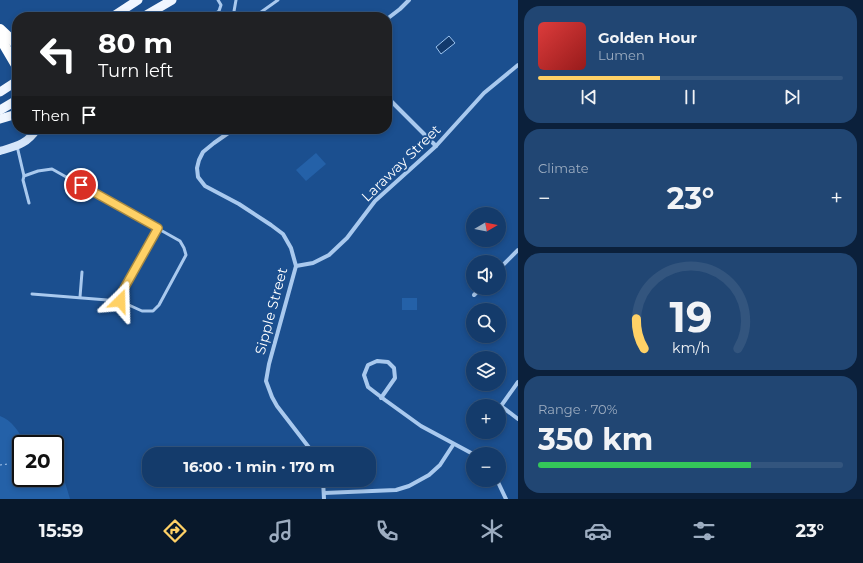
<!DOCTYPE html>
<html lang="en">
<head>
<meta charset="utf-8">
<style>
	body { margin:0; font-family:Montserrat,sans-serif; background:#214673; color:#f1f3f6; height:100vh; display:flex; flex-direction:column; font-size:15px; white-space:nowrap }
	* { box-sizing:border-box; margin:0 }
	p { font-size:13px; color:#9dadc1 }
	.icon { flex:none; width:22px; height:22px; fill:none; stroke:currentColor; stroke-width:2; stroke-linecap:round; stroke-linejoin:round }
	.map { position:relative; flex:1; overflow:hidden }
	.side { display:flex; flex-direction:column; gap:6px; padding:6px; background:#0b203b; width:345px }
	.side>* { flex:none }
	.guide { position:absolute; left:12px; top:12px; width:380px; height:122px; border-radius:16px; box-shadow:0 2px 6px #0003,0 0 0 1px #33557e; background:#202124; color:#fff; overflow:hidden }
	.needle { width:26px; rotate:80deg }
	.tools { position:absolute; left:466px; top:207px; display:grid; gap:8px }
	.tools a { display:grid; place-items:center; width:40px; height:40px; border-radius:50%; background:#143b6b; box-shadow:0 2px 6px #0003,0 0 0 1px #33557e; font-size:20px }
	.speed { position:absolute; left:12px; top:435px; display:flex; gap:8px; font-size:20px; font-weight:700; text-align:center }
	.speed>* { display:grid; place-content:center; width:52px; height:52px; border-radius:50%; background:#143b6b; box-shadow:0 2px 6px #0003,0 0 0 1px #33557e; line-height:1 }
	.speed .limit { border:2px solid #111; border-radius:6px; background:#fff; color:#111 }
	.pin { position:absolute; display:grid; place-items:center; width:34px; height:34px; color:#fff; margin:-17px; border:2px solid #fff; border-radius:50%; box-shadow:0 1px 4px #0007 }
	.me { position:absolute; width:44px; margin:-22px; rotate:22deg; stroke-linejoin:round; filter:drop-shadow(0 0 3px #0008) }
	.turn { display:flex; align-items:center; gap:14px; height:84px; padding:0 20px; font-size:18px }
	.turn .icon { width:52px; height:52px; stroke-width:2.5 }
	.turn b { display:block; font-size:28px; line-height:34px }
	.then { display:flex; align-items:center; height:38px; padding:0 20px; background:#0003; gap:8px; font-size:15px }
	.big { font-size:30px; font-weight:700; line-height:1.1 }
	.side .tile { flex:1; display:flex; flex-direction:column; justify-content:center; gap:6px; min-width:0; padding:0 14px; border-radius:16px; background:#214673 }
	.side .dial { align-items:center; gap:0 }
	.dial svg { height:104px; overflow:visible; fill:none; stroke:#33557e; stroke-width:7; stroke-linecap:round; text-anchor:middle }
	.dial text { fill:#f1f3f6; stroke:none }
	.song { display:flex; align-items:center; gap:12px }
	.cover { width:48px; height:48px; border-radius:6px; background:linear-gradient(135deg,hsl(0 70% 55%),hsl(0 70% 35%)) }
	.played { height:4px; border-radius:2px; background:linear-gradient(90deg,#ffd166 40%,#33557e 40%) }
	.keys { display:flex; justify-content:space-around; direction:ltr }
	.heat { display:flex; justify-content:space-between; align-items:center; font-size:22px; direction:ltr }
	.charge { height:6px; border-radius:3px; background:linear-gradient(90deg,#34c759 70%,#33557e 0) }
	.trip { position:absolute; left:142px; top:447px; width:234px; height:40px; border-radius:16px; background:#143b6b; box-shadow:0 2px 6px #0003,0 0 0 1px #33557e; font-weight:700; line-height:40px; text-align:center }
	.tabs { display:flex; height:64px; justify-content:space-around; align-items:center; background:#08182b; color:#9dadc1 }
	.tabs .icon { width:28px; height:28px }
	.tabs .selected { color:#ffd166 }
	.tabs b { font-size:18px; color:#f1f3f6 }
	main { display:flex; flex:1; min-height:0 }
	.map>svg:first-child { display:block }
	.green { fill:#2461a8 }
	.water { fill:#123a6d; stroke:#9cc4f0 }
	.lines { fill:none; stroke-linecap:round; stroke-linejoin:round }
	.path { stroke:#a9c9ee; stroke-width:1; stroke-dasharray:2 3; stroke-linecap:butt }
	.lane { stroke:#a9c9ee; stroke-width:3 }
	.street { stroke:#a9c9ee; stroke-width:4 }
	.secondary { stroke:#d6e6fa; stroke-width:8 }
	.primary { stroke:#f0f6ff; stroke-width:9 }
	.highway { stroke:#fff; stroke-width:10 }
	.route-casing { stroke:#a68842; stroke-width:10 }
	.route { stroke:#ffd166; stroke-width:7 }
	.labels { text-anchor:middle; stroke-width:4; stroke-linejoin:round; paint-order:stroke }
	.street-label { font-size:14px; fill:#fff; stroke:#1b4f8f }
</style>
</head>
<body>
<main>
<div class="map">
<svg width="518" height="499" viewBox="0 0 518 499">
	<rect width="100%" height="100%" fill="#1b4f8f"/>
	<g class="green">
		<path d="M 316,153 L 326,164 L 306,181 L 296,170 Z"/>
		<rect x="402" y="298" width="15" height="12"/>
		<path d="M 0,416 C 12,420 20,433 25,444 L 21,444 L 21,478 L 55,478 L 55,472 L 64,479 L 70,499 L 0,499 Z"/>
	</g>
	<path class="water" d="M 449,36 L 455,43 L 441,54 L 436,47 Z"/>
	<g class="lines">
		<path class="path" d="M 0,465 L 8,464"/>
		<g class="lane">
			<path d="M 211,17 L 219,11 L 221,5 L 218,0"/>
			<path d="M 233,17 L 236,0"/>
			<path d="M 254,17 L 278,0"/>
			<path d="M 17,146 L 24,176"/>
			<path d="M 29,203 L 23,180 L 24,176 L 38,171 L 52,169 L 180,241 L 184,248 L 186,255 L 159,305 L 153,311 L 142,311 L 120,301 L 32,294"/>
			<path d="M 80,297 L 82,272"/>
			<path d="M 117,301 L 158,228"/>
		</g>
		<g class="street">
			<path d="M 387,19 L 400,9 L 409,0"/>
			<path d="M 387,97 L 436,146"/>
			<path d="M 234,129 L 214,143 L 203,152 L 199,160 L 197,168 L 198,177 L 205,186 L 239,204 L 271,225 L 283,234 L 291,248 L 296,266 L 269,364 L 266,381 L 272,397 L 277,406 L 314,454"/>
			<path d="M 296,266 L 313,263 L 329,255 L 347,238 L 375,201 L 436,146 L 484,93 L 518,65"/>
			<path d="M 499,269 L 518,250"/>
			<path d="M 474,295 L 481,288"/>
			<path d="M 518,382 L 501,406 L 518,419"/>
			<path d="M 381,398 L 395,378 L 394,368 L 388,362 L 377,361 L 368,365 L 364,375 L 368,387 L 385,400 L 421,426 L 473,454"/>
			<path d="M 323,480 L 324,499"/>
			<path d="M 497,480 L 506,499"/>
			<path d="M 324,493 L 396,490 L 409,486 L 429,475 L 440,465 L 453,445"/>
		</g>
		<path class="secondary" d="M 0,151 C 17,146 27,144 37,129"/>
		<g class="primary">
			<path d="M 112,17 L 138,0"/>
			<path d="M 143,17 L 172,0"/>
			<path d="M 0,92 L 17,81"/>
			<path d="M 0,110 L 17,100"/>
			<path d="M 0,119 L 17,114"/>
		</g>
		<g class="highway">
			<path d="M 0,29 L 17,45"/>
			<path d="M 0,38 L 17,67"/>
		</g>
	</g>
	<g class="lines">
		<g class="route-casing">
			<path id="route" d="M 81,185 L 158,228 L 117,301 L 120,301"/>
		</g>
		<use href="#route" class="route"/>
	</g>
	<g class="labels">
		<g class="street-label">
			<text transform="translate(401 163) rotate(-44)" y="5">Laraway Street</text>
			<text transform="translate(271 311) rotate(-75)" y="5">Sipple Street</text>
		</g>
	</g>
</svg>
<div class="tools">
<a><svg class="needle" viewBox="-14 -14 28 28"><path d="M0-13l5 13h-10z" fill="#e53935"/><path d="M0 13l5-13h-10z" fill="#9dadc1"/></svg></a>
<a><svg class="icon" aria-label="sound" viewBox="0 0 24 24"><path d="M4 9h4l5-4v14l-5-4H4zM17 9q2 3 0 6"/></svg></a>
<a><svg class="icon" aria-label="search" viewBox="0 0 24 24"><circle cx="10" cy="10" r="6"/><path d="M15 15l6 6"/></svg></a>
<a><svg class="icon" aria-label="layers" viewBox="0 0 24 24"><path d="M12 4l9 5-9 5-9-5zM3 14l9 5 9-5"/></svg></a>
<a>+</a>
<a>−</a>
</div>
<div class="speed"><div class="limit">20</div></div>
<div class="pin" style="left:81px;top:185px;background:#d93025"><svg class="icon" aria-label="arrive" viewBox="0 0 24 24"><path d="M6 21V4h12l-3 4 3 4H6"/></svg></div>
<svg class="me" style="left:120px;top:301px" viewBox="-20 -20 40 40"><path d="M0-17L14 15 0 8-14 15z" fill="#ffd166" stroke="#fff" stroke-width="4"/></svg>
<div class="trip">16:00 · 1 min · 170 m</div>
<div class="guide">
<div class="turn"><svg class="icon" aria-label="left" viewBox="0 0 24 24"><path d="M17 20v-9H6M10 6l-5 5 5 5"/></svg><div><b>80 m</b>Turn left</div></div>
<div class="then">Then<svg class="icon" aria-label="arrive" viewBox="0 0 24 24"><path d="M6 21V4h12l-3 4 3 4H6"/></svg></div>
</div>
</div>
<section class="side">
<div class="tile">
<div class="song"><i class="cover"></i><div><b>Golden Hour</b><p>Lumen</p></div></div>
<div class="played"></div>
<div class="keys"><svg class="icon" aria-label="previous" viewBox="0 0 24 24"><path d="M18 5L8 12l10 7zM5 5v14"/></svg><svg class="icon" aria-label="pause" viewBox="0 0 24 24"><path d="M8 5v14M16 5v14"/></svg><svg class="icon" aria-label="next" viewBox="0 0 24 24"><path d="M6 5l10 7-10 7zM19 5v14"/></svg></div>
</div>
<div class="tile"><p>Climate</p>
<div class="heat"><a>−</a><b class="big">23°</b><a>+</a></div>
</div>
<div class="tile dial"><svg viewBox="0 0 100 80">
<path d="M14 69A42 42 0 1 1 86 69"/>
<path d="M14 69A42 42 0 0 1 8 46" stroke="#ffd166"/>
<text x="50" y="56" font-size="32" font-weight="700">19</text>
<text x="50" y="72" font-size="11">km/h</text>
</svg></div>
<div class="tile"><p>Range · 70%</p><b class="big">350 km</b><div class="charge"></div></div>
</section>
</main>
<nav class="tabs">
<b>15:59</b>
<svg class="icon selected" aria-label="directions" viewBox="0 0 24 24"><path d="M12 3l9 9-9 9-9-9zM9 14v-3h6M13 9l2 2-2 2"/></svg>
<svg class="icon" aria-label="music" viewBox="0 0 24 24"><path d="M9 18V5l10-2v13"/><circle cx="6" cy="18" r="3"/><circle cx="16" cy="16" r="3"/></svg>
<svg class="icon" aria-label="phone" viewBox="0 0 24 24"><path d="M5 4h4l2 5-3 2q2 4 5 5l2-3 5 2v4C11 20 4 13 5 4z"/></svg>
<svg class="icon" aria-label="climate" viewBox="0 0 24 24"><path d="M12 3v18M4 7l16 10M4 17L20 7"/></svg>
<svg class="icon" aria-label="car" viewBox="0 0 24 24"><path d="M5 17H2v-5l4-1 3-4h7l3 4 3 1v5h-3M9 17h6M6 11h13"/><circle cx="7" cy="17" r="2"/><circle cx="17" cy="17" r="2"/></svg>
<svg class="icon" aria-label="filters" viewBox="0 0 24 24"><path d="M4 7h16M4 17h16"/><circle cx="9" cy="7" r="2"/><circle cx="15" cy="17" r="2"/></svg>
<b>23°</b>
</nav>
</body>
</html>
